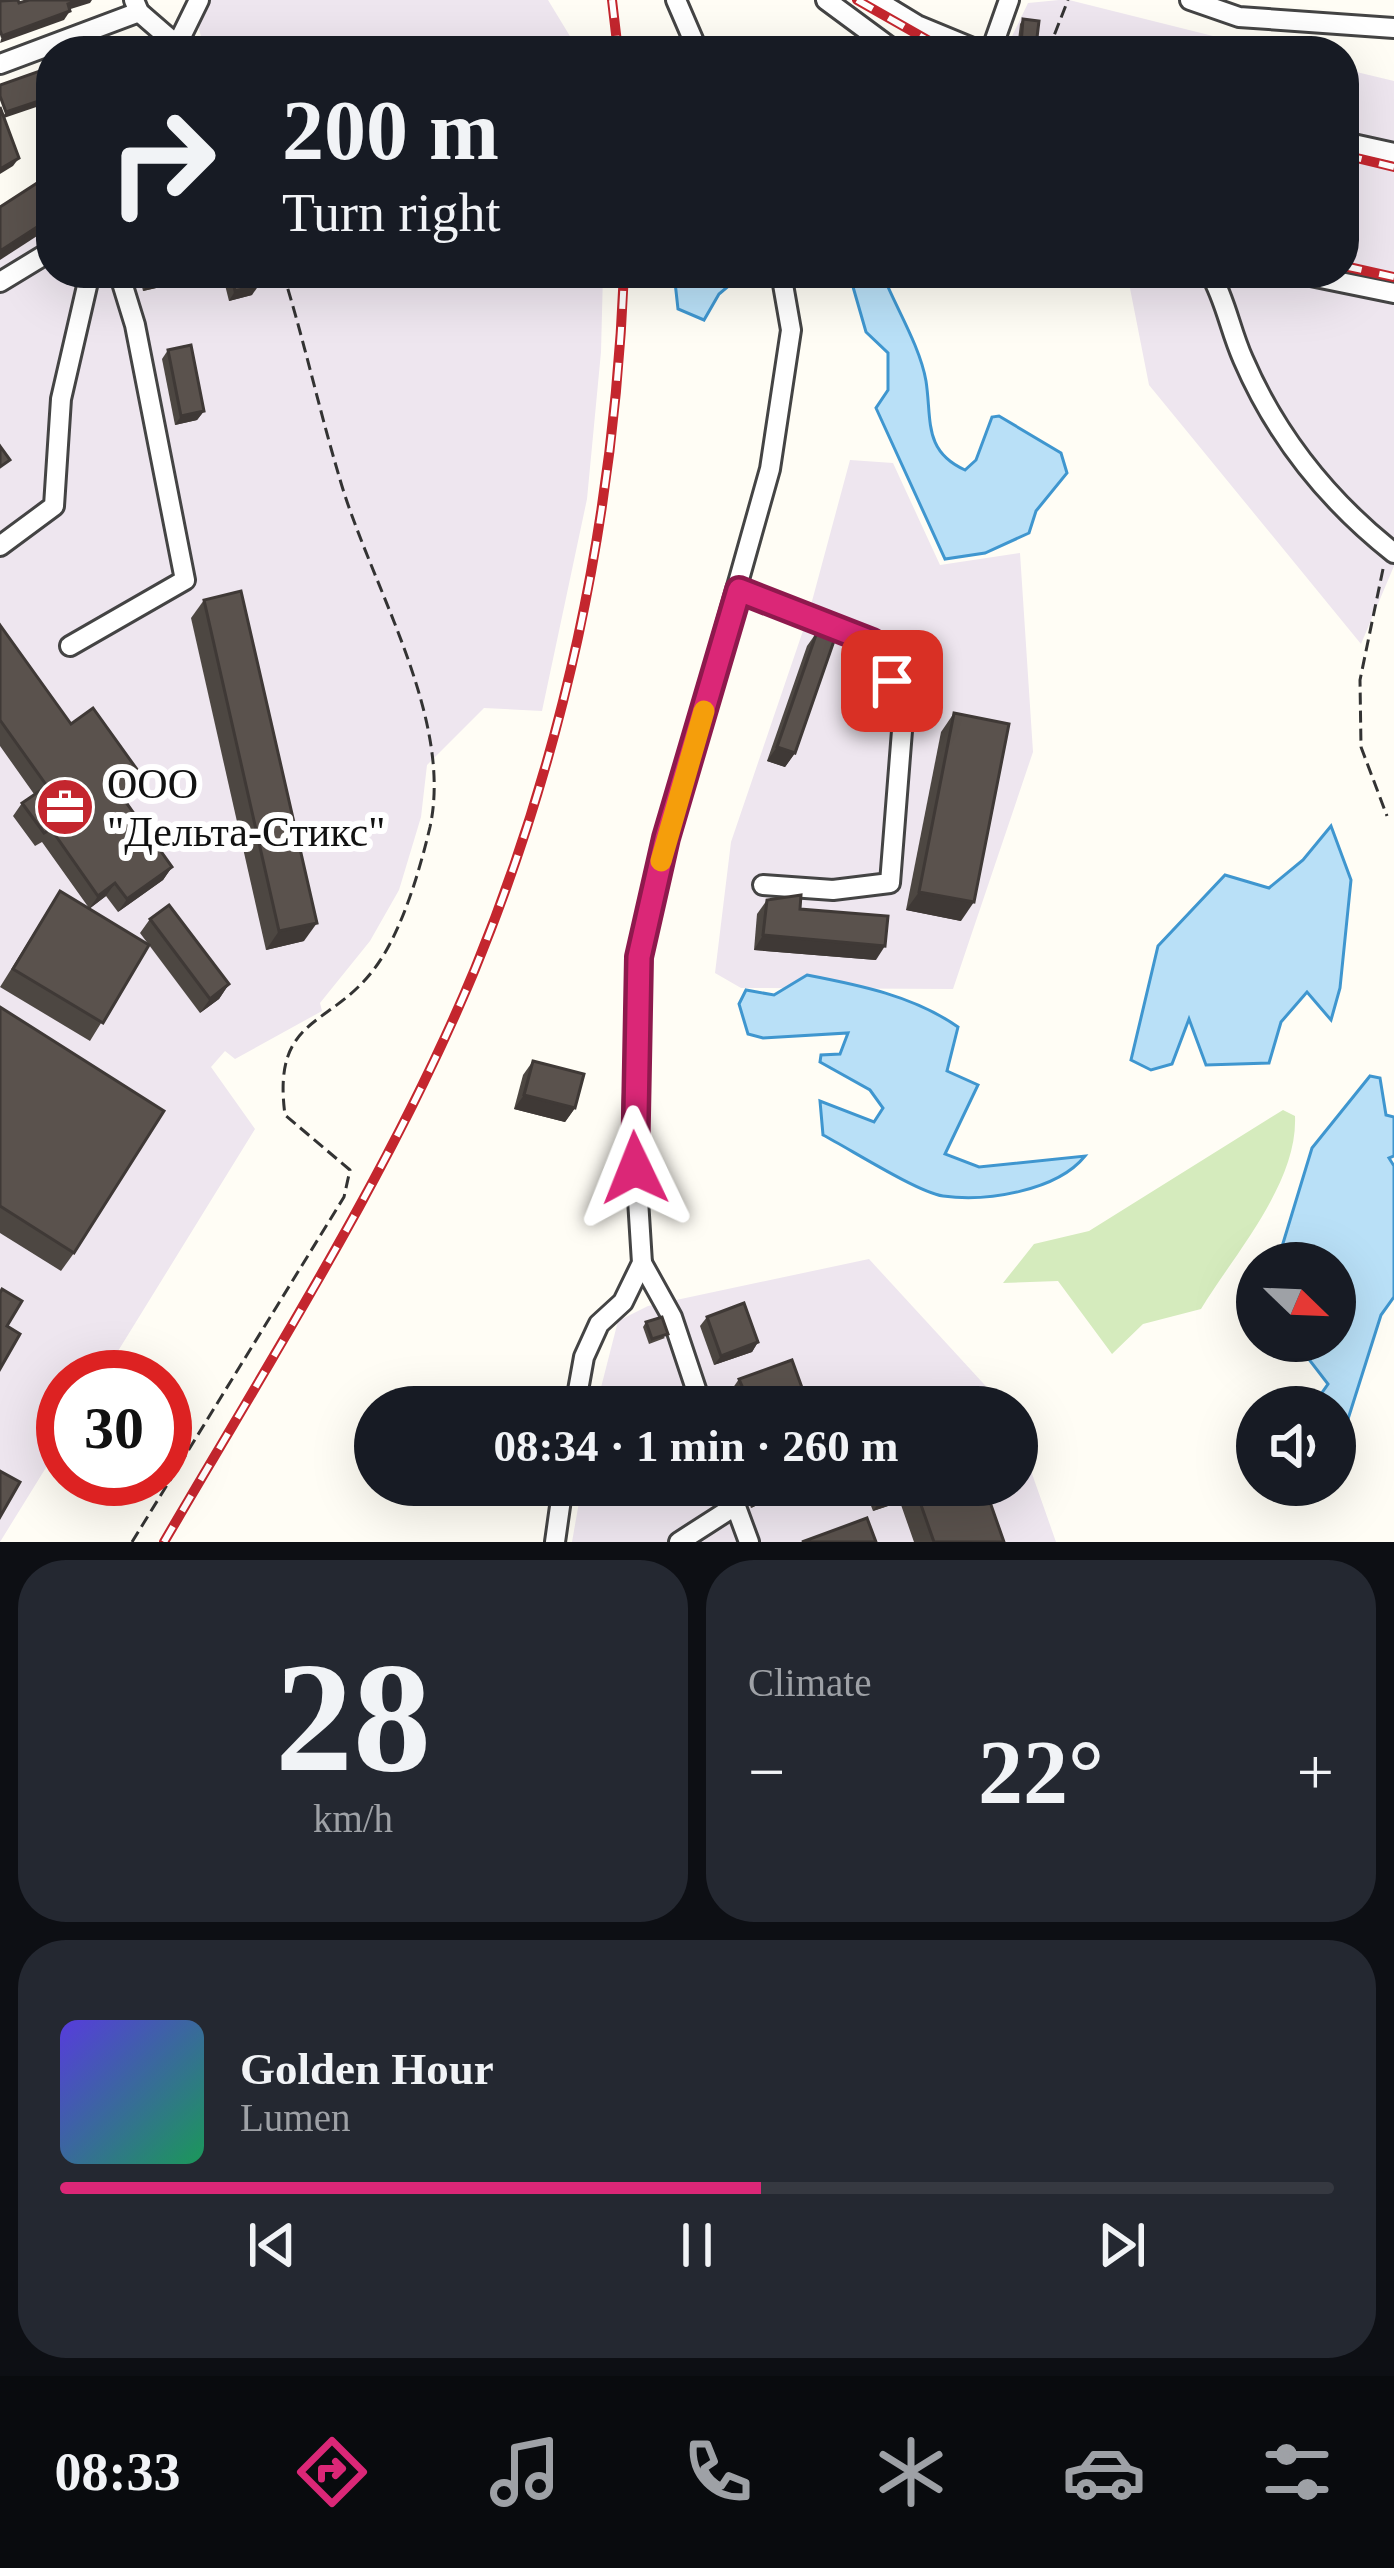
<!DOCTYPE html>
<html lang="en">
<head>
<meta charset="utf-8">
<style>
	body { margin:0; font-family:"Times New Roman",serif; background:#242831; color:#f1f3f6; height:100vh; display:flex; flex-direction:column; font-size:45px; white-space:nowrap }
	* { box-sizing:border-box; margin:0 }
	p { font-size:39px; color:#9ea1a6 }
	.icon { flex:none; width:66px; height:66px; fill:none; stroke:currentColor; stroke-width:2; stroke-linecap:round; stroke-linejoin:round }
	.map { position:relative; height:1542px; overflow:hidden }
	.panel { display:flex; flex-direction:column; gap:18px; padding:18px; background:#0d0f14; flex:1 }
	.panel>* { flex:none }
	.banner { position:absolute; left:36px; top:36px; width:1323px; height:252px; border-radius:48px; box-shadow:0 12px 48px #0002; background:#171b24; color:#f1f3f6; overflow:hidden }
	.needle { width:78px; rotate:113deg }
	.buttons { position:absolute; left:1236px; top:1242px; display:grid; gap:24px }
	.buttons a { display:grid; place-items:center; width:120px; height:120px; border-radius:50%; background:#171b24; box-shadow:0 12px 48px #0002; font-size:60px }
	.speed { position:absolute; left:36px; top:1350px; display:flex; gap:24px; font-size:60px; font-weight:700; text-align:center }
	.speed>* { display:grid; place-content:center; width:156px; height:156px; border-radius:50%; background:#171b24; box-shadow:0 12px 48px #0002; line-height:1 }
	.speed .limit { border:18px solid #d22; background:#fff; color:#111 }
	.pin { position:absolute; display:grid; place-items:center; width:102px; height:102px; color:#fff; margin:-51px; border-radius:24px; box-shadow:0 6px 18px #0006 }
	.me { position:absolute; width:132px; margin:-66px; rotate:358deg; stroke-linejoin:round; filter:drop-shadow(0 0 9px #0008) }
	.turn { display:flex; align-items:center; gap:42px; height:252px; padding:0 48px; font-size:54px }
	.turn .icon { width:156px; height:156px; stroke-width:2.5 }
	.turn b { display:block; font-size:84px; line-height:102px }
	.big { font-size:90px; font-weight:800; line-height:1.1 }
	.panel .tile { flex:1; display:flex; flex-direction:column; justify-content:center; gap:18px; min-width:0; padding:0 42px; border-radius:48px; background:#242831 }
	.panel .dial { align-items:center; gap:0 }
	.dial b { font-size:156px; line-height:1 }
	.song { display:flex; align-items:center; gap:36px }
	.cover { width:144px; height:144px; border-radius:18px; background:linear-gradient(135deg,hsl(250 70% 55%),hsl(150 70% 35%)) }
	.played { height:12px; border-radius:6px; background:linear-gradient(90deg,#db2777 55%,#363941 55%) }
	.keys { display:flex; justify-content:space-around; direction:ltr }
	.heat { display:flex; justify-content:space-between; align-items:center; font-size:66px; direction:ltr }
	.panel .tiles { flex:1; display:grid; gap:18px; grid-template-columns:1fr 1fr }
	.tile:last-child { grid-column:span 2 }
	.trip { position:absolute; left:354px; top:1386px; width:684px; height:120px; border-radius:60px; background:#171b24; box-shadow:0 12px 48px #0002; font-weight:800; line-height:120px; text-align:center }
	.tabs { display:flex; height:192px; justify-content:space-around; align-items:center; background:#090b0e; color:#9ea1a6 }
	.tabs .icon { width:84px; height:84px }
	.tabs .selected { color:#db2777 }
	.tabs b { font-size:54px; color:#f1f3f6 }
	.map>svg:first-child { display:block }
	.industrial { fill:#eee6ef }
	.green { fill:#d5ebbd }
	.water { fill:#b9e0f7; stroke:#3f96cf; stroke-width:3 }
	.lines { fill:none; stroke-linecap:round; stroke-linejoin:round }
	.minor-casing { stroke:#444; stroke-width:24 }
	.path { stroke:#333; stroke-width:3; stroke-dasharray:12 6; stroke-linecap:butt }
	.minor { stroke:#fff; stroke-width:18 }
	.rail-casing { stroke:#c4262e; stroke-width:10 }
	.rail { stroke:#fff; stroke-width:6; stroke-dasharray:18; stroke-linecap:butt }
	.wall { fill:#4d4742 }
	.shaded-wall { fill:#3f3936 }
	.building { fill:#5a524d; stroke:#3f3936; stroke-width:3 }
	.route-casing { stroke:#8e194d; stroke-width:30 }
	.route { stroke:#db2777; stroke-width:21 }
	.slow { stroke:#f59e0b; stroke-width:21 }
	.labels { text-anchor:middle; stroke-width:12; stroke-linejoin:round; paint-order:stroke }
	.poi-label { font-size:42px; fill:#111; stroke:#fff; text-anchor:start }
</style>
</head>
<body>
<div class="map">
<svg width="1394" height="1542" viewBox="0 0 1394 1542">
	<rect width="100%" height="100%" fill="#fffdf5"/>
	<g class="industrial">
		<path d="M 191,0 L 548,0 L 579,51 L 205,51 Z"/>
		<path d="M 1059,0 L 1069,0 L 1273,51 L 1005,51 L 1028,3 Z"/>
		<path d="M 1344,69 L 1394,81 L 1394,566 L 1361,644 L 1149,385 L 1127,273 L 1344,273 Z"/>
		<path d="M 51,197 L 51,273 L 603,273 L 601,352 L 587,499 L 542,711 L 484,708 L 427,765 L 421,817 L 399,890 L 370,941 L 320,1003 L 322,1011 L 235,1059 L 225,1051 L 211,1067 L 255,1129 L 102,1377 L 63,1377 L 63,1440 L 0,1542 L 0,224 Z"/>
		<path d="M 850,460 L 893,463 L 940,565 L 1020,553 L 1033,752 L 953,989 L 741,988 L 715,973 L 731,842 L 808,616 Z"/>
		<path d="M 869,1259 L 1005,1407 L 596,1407 L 618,1321 L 648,1306 Z"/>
		<path d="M 1017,1431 L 1056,1542 L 572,1542 L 582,1485 L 1017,1485 Z"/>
	</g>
	<path class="green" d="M 1283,1110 L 1295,1116 C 1298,1183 1235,1253 1201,1309 L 1143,1324 L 1112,1354 L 1058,1281 L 1003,1283 L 1034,1244 L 1089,1231 Z"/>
	<g class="water">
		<path d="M 674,273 L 744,273 L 719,294 L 704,320 L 678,309 Z"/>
		<path d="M 849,273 L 882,273 C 895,306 920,346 926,381 C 932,420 923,451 965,470 L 976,460 L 992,417 L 999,416 L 1061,453 L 1067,473 L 1036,511 L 1029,533 L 985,553 L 945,559 L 876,408 L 888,390 L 888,353 L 866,332 Z"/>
		<path d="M 1331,826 L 1351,880 L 1340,988 L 1331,1020 L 1307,992 L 1281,1022 L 1269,1063 L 1206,1065 L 1189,1019 L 1172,1064 L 1151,1070 L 1131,1060 L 1158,946 L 1225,875 L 1269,888 L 1303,860 Z"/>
		<path d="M 807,975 C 859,985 914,996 958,1027 L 947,1071 L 978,1085 L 945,1154 L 979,1167 L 1085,1156 C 1057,1191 986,1202 943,1196 C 917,1192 850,1149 823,1135 L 820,1101 L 874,1122 L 883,1108 L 870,1090 L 820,1062 L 821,1055 L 840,1054 L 848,1033 L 763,1038 L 748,1034 L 739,1004 L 746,990 L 774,995 Z"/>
		<path d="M 1370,1076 L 1380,1078 L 1386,1115 L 1394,1117 L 1394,1156 L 1389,1158 L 1394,1166 L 1394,1297 L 1381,1315 L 1335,1460 L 1335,1407 L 1312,1407 L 1328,1384 L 1308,1358 L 1284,1352 L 1273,1341 L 1335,1341 L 1335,1263 L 1277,1263 L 1312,1148 Z"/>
	</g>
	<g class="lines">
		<g class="minor-casing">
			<g id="minor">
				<path d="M 134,0 L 139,12 L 184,51"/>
				<path d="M 676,0 L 698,51"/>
				<path d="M 826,0 L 895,51"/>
				<path d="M 876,0 L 917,25 L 980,51"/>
				<path d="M 1190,0 L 1239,17 L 1394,28"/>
				<path d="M 174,51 L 199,0"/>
				<path d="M 991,51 L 1009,0"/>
				<path d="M 0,64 L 139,12"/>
				<path d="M 1344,142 L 1394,153"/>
				<path d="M 1210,273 C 1226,301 1230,330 1243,359 C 1277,438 1327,500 1394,553"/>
				<path d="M 1296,273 L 1394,293"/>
				<path d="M 0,282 L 51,251"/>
				<path d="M 0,546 L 54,506 L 61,399 L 90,273"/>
				<path d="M 739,590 L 872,642 L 903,718 L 890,883 L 833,890 L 763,885"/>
				<path d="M 70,646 L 185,580 L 135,325 L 119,273"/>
				<path d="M 642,1263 L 672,1317 L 702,1407"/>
				<path d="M 575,1407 L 584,1357 L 599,1324 L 623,1302 L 642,1263 L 633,1120 L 639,957 L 666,839 L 770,469 L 791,330 L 781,273"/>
				<path d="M 728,1485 L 749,1542"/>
				<path d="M 555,1542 L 563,1485"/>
				<path d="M 679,1542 L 735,1506"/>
			</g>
		</g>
		<g class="path">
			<path d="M 1048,51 L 1068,0"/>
			<path d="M 1383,569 L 1360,680 L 1361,747 L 1387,816"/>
			<path d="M 132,1542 L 344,1197 L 350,1170 L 285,1115 C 271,1009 337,1031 383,956 C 405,920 420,869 430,827 C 454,716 369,583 339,476 C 319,409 304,340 283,273"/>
		</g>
		<use href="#minor" class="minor"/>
		<g class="rail-casing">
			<g id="rail">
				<path d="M 612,0 L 618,51"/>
				<path d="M 857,0 L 947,51"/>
				<path d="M 1344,155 L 1394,167"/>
				<path d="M 1344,266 L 1394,277"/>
				<path d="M 164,1542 C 273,1355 392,1169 475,969 C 567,745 614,514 624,273"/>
			</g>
		</g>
		<use href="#rail" class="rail"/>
	</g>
	<g class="wall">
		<path d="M 1023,19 L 1033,50 L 1017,48 L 1020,24 Z"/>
		<path d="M 139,273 L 185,273 L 178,283 L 143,291 Z"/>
		<path d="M 222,273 L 256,273 L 252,295 L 229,301 Z"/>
		<path d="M 168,350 L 204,411 L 197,420 L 175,425 L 162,359 Z"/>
		<path d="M 204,600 L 304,941 L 266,950 L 191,618 Z"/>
		<path d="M 0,625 L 71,724 L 137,795 L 126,803 L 172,867 L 163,880 L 118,912 L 106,896 L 89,909 L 149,945 L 140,933 L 150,919 L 229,984 L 219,999 L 200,1013 L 149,945 L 90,1041 L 0,987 L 60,891 L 89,908 L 42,842 L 35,846 L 13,816 L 22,803 L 34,794 L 0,746 Z"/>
		<path d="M 817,632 L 795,753 L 785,767 L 767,761 L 807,646 Z"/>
		<path d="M 954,713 L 961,921 L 906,910 L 941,732 Z"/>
		<path d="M 767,900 L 800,909 L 876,960 L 754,950 L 757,914 Z"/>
		<path d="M 0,1007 L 74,1253 L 61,1271 L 0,1233 Z"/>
		<path d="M 533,1061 L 575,1108 L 565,1122 L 514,1109 L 523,1075 Z"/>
		<path d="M 707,1317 L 758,1342 L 752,1352 L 714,1365 L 700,1326 Z"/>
		<path d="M 646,1322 L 665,1338 L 649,1344 L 643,1327 Z"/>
		<path d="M 739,1379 L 809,1407 L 730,1407 L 726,1398 Z"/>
		<path d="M 744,1485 L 799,1485 L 751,1508 L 743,1487 Z"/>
		<path d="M 863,1485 L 984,1485 L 1004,1542 L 914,1542 L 900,1502 L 873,1511 Z"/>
	</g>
	<g class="shaded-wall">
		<path d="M 79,0 L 92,0 L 90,3 L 61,12 L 68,4 Z"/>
		<path d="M 70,11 L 64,20 L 0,43 L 2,36 Z"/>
		<path d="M 1021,44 L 1036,46 L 1033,50 L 1017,48 Z"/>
		<path d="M 51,97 L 51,102 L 1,119 L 6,112 Z"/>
		<path d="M 19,158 L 13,166 L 0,174 L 0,169 Z"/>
		<path d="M 51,218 L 51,227 L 0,260 L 0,251 Z"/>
		<path d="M 170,273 L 185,273 L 178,283 L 143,291 L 153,277 Z"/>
		<path d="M 259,285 L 252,295 L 229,301 L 235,291 Z"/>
		<path d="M 204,411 L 197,420 L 175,425 L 181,416 Z"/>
		<path d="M 777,747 L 795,753 L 785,767 L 767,761 Z"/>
		<path d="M 146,782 L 137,795 L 114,811 L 123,798 Z"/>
		<path d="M 172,867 L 163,880 L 118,912 L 127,899 Z"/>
		<path d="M 115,883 L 106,896 L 89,909 L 98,896 Z"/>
		<path d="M 919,892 L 974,902 L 961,921 L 906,910 Z"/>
		<path d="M 317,923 L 304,941 L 266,950 L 279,931 Z"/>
		<path d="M 763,935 L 885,946 L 876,960 L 754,950 Z"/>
		<path d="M 229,984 L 219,999 L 200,1013 L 210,999 Z"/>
		<path d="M 524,1095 L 575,1108 L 565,1122 L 514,1109 Z"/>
		<path d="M 758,1342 L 752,1352 L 714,1365 L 721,1356 Z"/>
		<path d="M 773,1485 L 799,1485 L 751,1508 L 764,1490 Z"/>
		<path d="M 908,1485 L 912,1485 L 900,1502 L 873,1511 L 886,1493 Z"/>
	</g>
	<g class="building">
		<path d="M 18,0 L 19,3 L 29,0 L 79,0 L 68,4 L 70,11 L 2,36 L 0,30 L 0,1 Z"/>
		<path d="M 1023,19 L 1039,21 L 1036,46 L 1021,44 Z"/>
		<path d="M 118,44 L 120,51 L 99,51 Z"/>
		<path d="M 51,67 L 51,97 L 6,112 L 0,96 L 0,85 Z"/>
		<path d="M 0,107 L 19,158 L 0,169 Z"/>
		<path d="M 51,174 L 51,218 L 0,251 L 0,207 Z"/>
		<path d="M 231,273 L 256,273 L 259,285 L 235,291 Z"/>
		<path d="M 191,345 L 204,411 L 181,416 L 168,350 Z"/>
		<path d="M 0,446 L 10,460 L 0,467 Z"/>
		<path d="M 241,591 L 317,923 L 279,931 L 204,600 Z"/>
		<path d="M 0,625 L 71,724 L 93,708 L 146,782 L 123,798 L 172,867 L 127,899 L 115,883 L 98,896 L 51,829 L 44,833 L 22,803 L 47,786 L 0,720 Z"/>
		<path d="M 817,632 L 835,638 L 795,753 L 777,747 Z"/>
		<path d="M 954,713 L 1009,724 L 974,902 L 919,892 Z"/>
		<path d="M 60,891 L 149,945 L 103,1023 L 13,969 Z"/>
		<path d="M 801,895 L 800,909 L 888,916 L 885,946 L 763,935 L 767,900 Z"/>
		<path d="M 169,905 L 229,984 L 210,999 L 150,919 Z"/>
		<path d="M 0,1007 L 164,1111 L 74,1253 L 0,1206 Z"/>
		<path d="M 533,1061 L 584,1074 L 575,1108 L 524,1095 Z"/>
		<path d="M 2,1289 L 22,1301 L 7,1326 L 20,1334 L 0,1369 L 0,1293 Z"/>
		<path d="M 744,1303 L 758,1342 L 721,1356 L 707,1317 Z"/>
		<path d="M 662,1317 L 668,1334 L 652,1339 L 646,1322 Z"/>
		<path d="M 792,1360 L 809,1407 L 751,1407 L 739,1379 Z"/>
		<path d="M 697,1397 L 701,1407 L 667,1407 Z"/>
		<path d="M 0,1471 L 20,1482 L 0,1517 Z"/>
		<path d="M 883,1485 L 908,1485 L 886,1493 Z"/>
		<path d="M 914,1485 L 984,1485 L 1004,1542 L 934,1542 Z"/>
		<path d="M 867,1518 L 876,1542 L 802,1542 Z"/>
	</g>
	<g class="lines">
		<g class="route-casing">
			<path id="route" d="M 635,1168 L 639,957 L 666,838 L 739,590 L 872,642 L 892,681"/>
		</g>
		<use href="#route" class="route"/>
		<path class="slow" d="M 661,861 L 704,711"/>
	</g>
	<defs>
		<g id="office-disc" transform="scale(3)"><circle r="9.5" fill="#c4262e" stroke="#fff"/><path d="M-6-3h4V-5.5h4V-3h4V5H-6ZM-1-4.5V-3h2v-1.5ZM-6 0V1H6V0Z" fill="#fff"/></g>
	</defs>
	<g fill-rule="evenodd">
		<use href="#office-disc" x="65" y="807"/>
	</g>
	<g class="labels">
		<g class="poi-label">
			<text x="107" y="798">ООО<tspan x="107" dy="48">"Дельта-Стикс"</tspan></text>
		</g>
	</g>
</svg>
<div class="buttons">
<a><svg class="needle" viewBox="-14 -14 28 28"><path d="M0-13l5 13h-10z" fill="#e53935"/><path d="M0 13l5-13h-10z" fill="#9ea1a6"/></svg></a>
<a><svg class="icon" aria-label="sound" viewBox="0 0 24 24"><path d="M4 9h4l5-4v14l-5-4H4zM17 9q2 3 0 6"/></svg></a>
</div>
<div class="speed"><div class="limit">30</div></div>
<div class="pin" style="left:892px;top:681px;background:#d93025"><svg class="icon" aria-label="arrive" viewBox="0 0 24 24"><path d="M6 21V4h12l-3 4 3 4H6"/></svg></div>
<svg class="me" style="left:635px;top:1168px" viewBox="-20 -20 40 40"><path d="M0-17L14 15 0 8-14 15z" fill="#db2777" stroke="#fff" stroke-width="4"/></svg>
<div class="trip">08:34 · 1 min · 260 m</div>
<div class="banner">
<div class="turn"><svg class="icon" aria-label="right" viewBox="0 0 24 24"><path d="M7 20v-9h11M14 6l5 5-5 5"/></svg><div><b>200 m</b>Turn right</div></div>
</div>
</div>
<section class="panel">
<div class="tiles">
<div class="tile dial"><b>28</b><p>km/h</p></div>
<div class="tile"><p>Climate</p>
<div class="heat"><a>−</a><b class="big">22°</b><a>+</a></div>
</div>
<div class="tile">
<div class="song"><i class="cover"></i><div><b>Golden Hour</b><p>Lumen</p></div></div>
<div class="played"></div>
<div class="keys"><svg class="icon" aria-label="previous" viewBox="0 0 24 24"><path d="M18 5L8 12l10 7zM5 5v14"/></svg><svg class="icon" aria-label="pause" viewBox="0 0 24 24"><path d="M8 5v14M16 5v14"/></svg><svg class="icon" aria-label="next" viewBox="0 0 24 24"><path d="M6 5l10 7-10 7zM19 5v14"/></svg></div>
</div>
</div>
</section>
<nav class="tabs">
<b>08:33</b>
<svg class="icon selected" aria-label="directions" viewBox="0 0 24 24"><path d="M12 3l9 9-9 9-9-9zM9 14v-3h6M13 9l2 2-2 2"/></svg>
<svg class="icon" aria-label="music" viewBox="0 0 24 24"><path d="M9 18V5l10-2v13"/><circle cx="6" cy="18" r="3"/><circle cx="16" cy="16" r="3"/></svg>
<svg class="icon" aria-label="phone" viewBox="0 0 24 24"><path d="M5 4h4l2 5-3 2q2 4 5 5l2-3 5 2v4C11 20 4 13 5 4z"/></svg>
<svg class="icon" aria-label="climate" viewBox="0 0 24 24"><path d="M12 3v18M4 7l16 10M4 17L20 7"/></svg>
<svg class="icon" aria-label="car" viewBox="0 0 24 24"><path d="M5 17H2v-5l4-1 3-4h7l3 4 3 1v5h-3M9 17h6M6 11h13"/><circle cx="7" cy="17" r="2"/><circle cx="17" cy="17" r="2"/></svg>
<svg class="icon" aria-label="filters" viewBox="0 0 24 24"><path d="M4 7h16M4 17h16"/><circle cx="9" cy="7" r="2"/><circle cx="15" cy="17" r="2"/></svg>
</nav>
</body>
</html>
